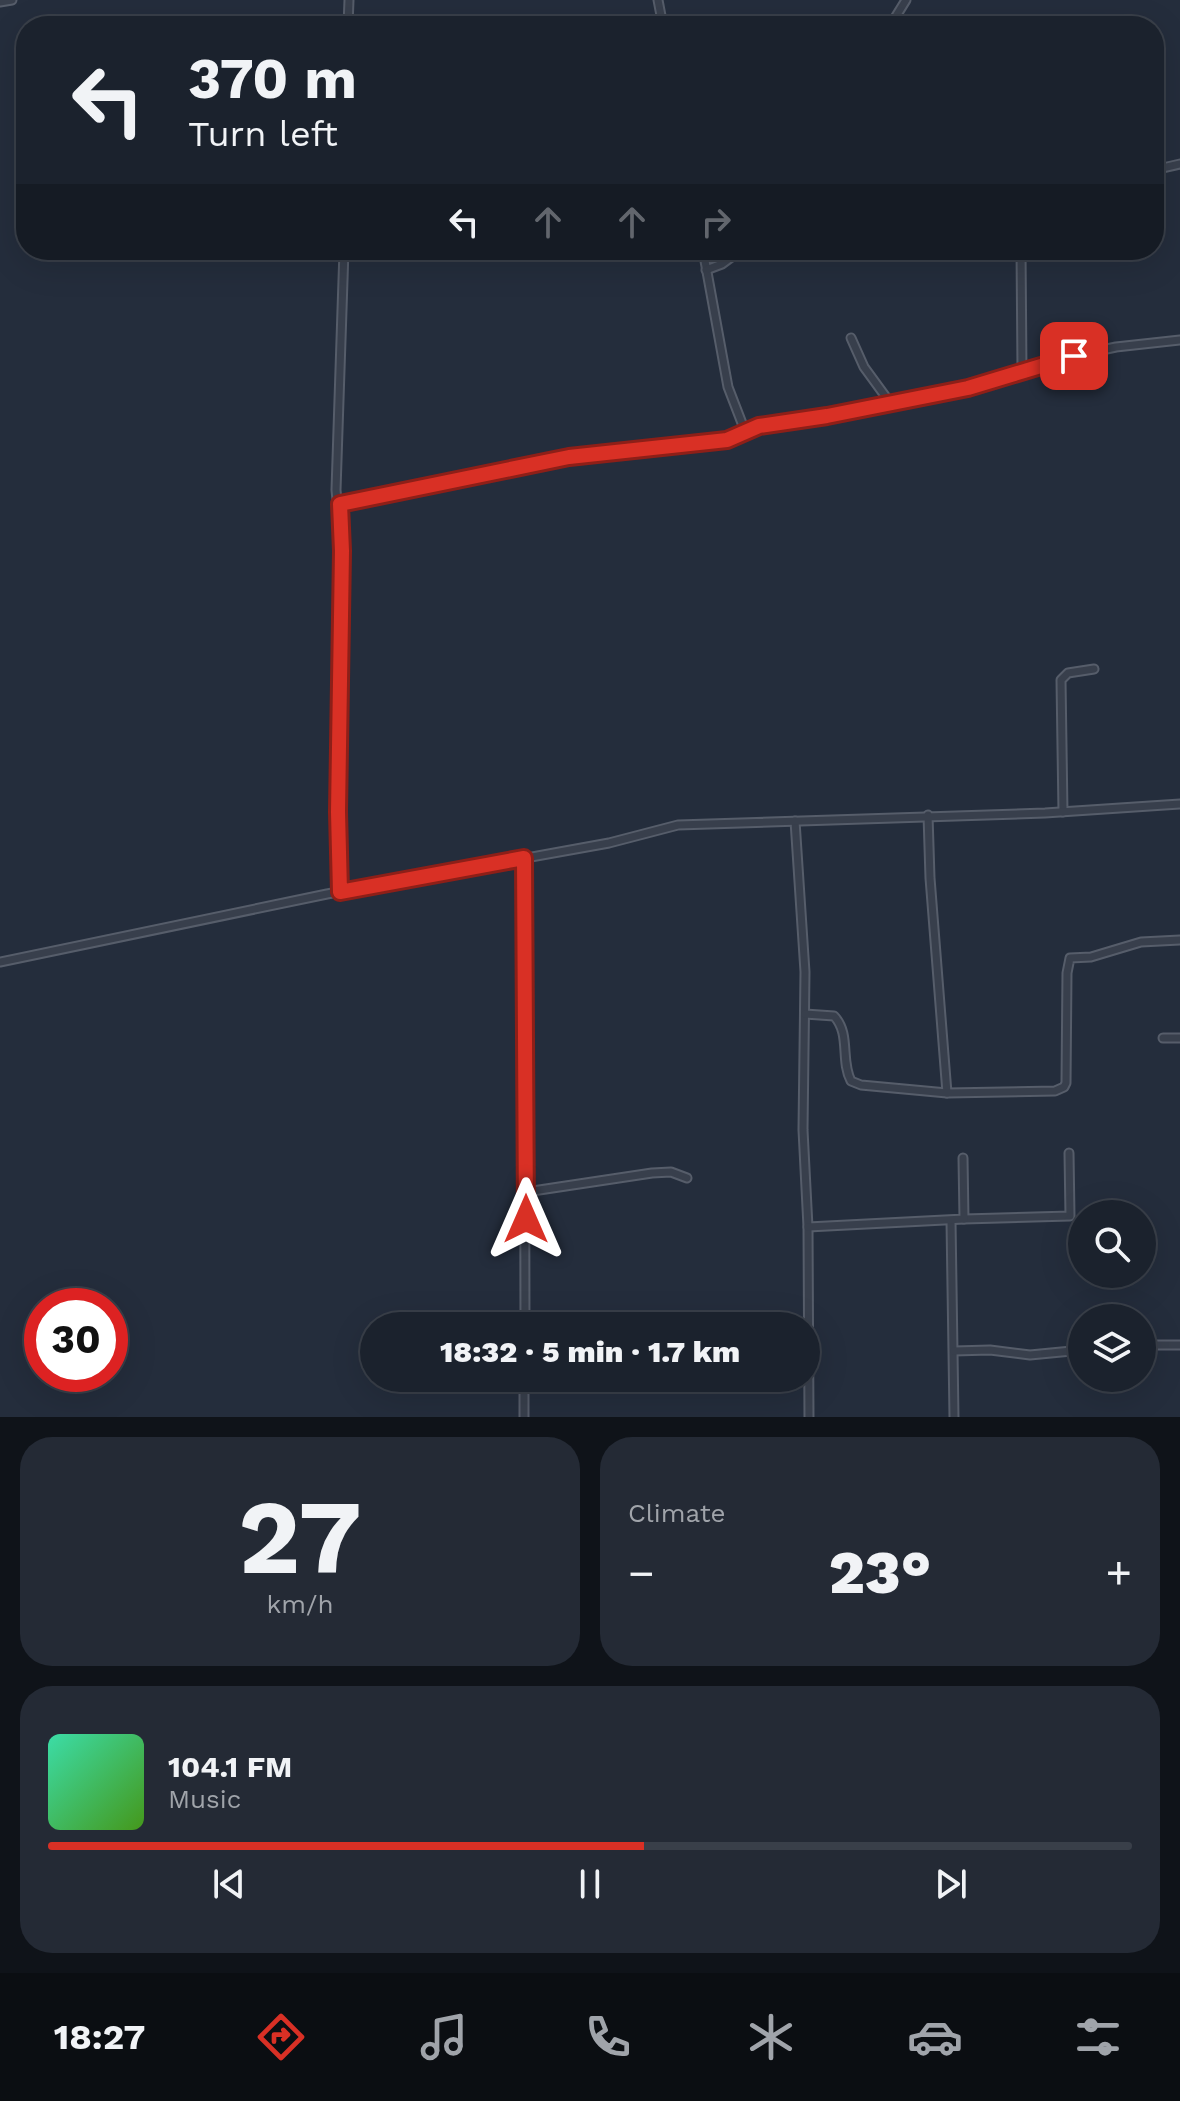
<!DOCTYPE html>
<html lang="en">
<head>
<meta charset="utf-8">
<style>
	body { margin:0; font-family:"Work Sans",sans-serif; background:#242a35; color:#f1f3f6; height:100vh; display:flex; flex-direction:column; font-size:30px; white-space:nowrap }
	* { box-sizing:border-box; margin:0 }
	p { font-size:26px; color:#a0a4aa }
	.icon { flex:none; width:44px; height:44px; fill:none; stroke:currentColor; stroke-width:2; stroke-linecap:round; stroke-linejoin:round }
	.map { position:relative; height:1417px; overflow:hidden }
	.details { display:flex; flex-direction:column; gap:20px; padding:20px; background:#0f1319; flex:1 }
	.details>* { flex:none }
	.top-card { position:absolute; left:16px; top:16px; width:1148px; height:244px; border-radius:32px; box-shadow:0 8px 32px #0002,0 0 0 2px #393f49; background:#1b222d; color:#f1f3f6; overflow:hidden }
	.fabs { position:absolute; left:1068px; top:1200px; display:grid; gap:16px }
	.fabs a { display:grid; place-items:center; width:88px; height:88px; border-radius:50%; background:#1b222d; box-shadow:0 8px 32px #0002,0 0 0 2px #393f49; font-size:40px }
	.speed { position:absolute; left:24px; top:1288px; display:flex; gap:16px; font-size:40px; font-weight:700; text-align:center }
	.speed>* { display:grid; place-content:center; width:104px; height:104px; border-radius:50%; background:#1b222d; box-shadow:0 8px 32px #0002,0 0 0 2px #393f49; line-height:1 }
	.speed .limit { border:12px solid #d22; background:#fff; color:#111 }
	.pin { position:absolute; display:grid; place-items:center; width:68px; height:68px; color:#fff; margin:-34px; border-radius:16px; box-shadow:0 4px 12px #0006 }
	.me { position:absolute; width:88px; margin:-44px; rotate:0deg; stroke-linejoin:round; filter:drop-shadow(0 0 6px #0008) }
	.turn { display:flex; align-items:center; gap:28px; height:168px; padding:0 40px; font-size:36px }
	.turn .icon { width:104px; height:104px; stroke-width:2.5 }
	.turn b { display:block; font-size:56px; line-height:68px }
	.lanes { display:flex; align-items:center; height:76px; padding:0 40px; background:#0003; justify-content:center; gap:40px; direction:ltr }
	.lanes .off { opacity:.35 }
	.big { font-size:60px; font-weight:800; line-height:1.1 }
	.details .widget { flex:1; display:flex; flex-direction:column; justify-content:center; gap:12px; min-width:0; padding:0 28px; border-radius:32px; background:#242a35 }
	.details .dial { align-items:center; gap:0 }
	.dial b { font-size:104px; line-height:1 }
	.song { display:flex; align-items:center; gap:24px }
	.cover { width:96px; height:96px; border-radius:12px; background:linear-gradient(135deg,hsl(160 70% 55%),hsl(100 70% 35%)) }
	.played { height:8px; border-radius:4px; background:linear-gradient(90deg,#d93025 55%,#393f49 55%) }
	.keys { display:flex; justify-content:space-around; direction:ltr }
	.heat { display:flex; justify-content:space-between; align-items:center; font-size:44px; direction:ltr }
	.details .tiles { flex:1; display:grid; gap:20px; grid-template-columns:1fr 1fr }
	.widget:last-child { grid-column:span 2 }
	.trip { position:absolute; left:360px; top:1312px; width:460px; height:80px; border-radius:40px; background:#1b222d; box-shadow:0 8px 32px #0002,0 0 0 2px #393f49; font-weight:800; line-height:80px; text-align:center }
	.tabs { display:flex; height:128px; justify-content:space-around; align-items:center; background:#0b0e12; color:#a0a4aa }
	.tabs .icon { width:56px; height:56px }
	.tabs .current { color:#d93025 }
	.tabs b { font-size:36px; color:#f1f3f6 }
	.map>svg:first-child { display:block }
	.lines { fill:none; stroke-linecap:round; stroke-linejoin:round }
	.street-casing { stroke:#565d6a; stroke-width:11 }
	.street { stroke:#383f4c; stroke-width:7 }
	.route-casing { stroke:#8d1f18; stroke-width:20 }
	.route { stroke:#d93025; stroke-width:14 }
</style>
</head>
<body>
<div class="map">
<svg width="1180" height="1417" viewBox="0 0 1180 1417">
	<rect width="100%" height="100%" fill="#242d3c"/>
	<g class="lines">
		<g class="street-casing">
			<g id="street">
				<path d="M 658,0 L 663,26"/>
				<path d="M 0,2 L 12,0"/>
				<path d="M 825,20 L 867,26"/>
				<path d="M 348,26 L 349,0"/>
				<path d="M 890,26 L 906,0"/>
				<path d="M 1154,170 L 1180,164"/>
				<path d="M 703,250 L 728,387 L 745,431"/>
				<path d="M 1021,250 L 1022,369"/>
				<path d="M 706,270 L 722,264 L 741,250"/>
				<path d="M 851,338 L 864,367 L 891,404"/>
				<path d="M 340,504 L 569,457 L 727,440 L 759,426 L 827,416 L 968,388 L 1074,356 L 1116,347 L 1180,340"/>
				<path d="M 1063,812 L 1061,680 L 1068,673 L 1094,669"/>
				<path d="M 928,815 L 930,878 L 947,1093"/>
				<path d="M 795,821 L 805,972 L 803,1130 L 808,1227 L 809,1417"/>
				<path d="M 524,858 L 525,1326"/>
				<path d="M 340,892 L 338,812 L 342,551 L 336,490 L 344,250"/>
				<path d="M 0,962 L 327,894 L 609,843 L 678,825 L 1045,813 L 1180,804"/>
				<path d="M 805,1014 L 834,1016 C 851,1034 840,1060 851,1081 L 861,1085 L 947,1093 L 1055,1091 L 1064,1087 L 1066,1083 L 1067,973 L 1070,958 L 1091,957 L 1141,942 L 1180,940"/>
				<path d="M 1163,1038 L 1180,1038"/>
				<path d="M 526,1192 L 652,1173 L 671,1172 L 687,1178"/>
				<path d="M 964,1219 L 1070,1216 L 1069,1153"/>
				<path d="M 951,1221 L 954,1417"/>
				<path d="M 808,1227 L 964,1219 L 963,1158"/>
				<path d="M 1142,1345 L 1180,1345"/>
				<path d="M 954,1351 L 990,1350 L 1030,1355 L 1082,1350"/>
				<path d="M 524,1417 L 524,1378"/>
			</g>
		</g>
		<use href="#street" class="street"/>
	</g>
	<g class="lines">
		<g class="route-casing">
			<path id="route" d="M 526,1219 L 524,858 L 340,892 L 338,812 L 342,551 L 340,504 L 569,457 L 727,440 L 759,426 L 827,416 L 968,388 L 1074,356"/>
		</g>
		<use href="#route" class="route"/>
	</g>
</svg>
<div class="fabs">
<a><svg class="icon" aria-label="search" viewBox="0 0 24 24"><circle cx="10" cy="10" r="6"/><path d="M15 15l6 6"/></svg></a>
<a><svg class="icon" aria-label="layers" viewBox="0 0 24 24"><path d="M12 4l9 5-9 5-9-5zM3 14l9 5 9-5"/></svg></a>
</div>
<div class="speed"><div class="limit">30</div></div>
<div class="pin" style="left:1074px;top:356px;background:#d93025"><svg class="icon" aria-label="arrive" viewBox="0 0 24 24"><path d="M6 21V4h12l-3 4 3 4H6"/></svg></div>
<svg class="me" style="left:526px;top:1219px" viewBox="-20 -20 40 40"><path d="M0-17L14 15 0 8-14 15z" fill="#d93025" stroke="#fff" stroke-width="4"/></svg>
<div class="trip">18:32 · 5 min · 1.7 km</div>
<div class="top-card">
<div class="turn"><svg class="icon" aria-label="left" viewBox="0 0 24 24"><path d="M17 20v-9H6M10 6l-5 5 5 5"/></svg><div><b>370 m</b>Turn left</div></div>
<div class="lanes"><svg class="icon" aria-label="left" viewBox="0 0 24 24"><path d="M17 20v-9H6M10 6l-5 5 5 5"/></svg><svg class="icon off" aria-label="ahead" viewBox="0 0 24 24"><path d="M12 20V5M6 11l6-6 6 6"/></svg><svg class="icon off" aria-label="ahead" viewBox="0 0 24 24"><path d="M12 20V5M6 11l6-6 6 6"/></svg><svg class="icon off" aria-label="right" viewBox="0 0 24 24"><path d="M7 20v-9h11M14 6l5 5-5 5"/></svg></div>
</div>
</div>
<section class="details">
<div class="tiles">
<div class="widget dial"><b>27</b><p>km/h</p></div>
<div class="widget"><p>Climate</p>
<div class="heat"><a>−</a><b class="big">23°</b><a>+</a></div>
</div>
<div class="widget">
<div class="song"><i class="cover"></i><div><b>104.1 FM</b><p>Music</p></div></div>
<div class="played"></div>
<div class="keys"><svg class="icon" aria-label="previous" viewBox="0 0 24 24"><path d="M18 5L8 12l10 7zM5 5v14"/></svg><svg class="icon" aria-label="pause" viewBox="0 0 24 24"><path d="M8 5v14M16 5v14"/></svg><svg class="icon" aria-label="next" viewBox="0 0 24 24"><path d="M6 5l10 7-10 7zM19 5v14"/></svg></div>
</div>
</div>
</section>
<nav class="tabs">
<b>18:27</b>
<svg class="icon current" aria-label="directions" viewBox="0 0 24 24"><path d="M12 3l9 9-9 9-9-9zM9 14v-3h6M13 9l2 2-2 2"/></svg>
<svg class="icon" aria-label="music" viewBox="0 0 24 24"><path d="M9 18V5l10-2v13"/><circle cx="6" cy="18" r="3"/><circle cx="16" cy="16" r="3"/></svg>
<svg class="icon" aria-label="phone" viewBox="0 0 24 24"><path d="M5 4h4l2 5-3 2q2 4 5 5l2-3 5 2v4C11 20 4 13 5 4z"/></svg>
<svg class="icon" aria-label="climate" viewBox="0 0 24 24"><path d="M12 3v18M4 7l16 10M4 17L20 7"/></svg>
<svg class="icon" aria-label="car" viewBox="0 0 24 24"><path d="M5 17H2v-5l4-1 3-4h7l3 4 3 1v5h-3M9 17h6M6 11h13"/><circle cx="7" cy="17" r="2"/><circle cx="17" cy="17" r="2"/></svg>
<svg class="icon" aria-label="filters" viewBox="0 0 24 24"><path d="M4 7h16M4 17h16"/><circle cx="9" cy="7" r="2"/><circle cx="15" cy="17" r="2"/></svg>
</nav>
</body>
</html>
